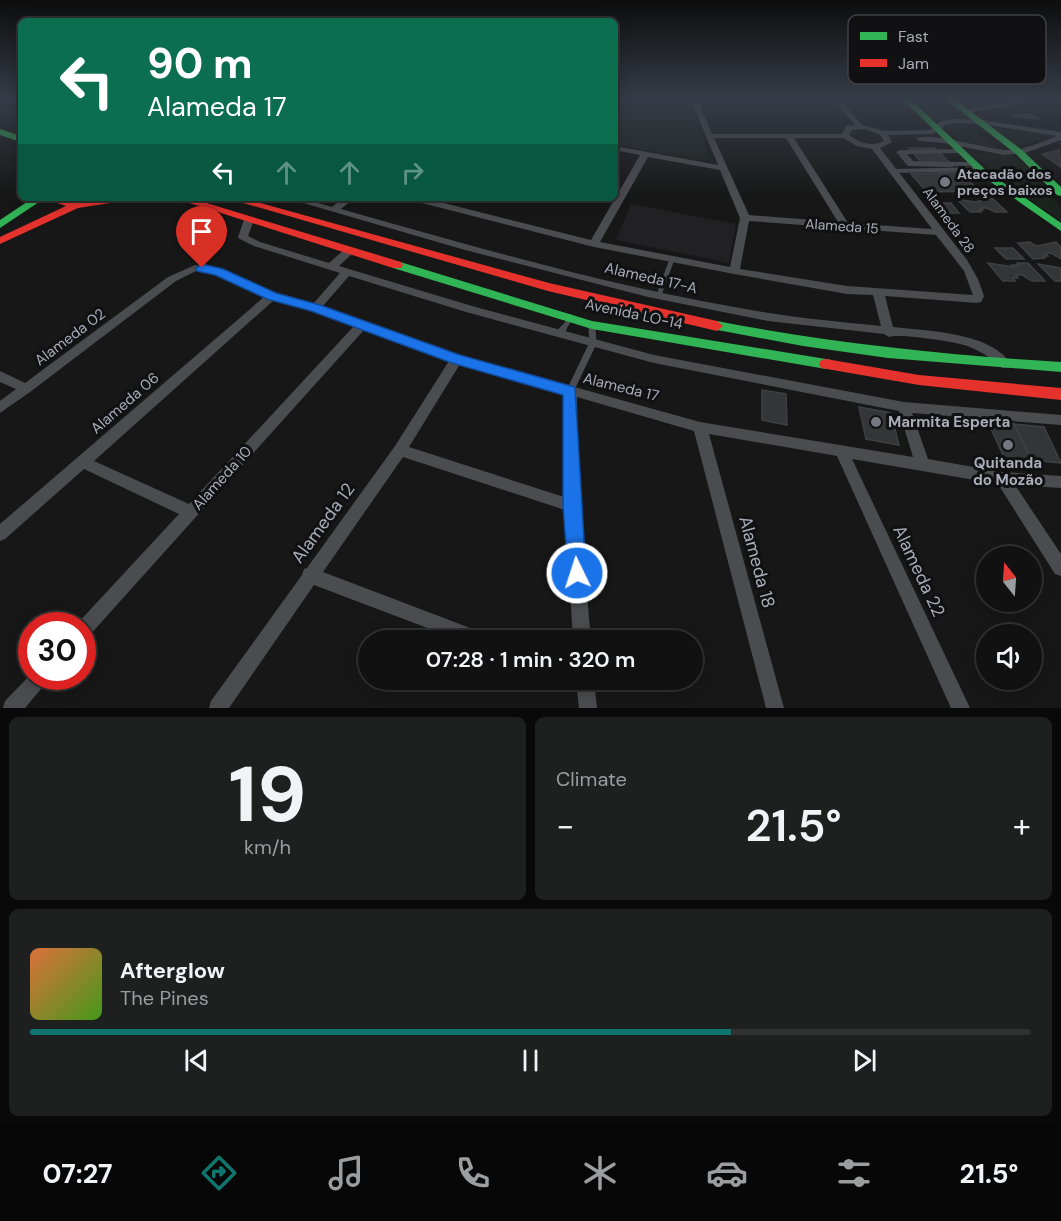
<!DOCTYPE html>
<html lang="en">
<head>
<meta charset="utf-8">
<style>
	body { margin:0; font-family:"DM Sans",sans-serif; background:#1e1f1f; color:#f1f3f6; height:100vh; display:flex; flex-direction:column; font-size:22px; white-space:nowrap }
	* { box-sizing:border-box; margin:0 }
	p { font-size:20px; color:#9c9d9f }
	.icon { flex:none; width:33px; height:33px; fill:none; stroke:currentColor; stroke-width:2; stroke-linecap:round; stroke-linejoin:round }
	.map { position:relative; height:708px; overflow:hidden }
	.drawer { display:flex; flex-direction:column; gap:9px; padding:9px; background:#090909; flex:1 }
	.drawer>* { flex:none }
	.banner { position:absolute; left:18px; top:18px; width:600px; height:183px; border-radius:9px; box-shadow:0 3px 15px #0003,0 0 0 2px #303131; background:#0b6e4f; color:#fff; overflow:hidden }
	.needle { width:39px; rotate:343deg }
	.controls { position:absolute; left:976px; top:546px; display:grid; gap:12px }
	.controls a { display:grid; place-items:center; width:66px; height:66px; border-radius:50%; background:#111; box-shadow:0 3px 15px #0003,0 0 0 2px #303131; font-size:30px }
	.speed { position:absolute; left:18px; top:612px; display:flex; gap:12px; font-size:30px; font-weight:700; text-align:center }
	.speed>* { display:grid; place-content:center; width:78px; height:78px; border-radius:50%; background:#111; box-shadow:0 3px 15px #0003,0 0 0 2px #303131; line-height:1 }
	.speed .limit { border:9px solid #d22; background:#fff; color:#111 }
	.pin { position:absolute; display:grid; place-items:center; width:51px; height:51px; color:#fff; margin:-62px -26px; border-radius:50% 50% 50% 0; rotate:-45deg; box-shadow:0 0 6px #0007 }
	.pin .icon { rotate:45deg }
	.me { position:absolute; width:66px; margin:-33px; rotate:356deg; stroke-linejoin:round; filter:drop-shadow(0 0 4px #0008) }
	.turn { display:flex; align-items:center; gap:21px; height:126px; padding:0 30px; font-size:27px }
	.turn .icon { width:78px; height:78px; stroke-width:2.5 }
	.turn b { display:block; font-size:42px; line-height:51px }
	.lanes { display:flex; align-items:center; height:57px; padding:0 30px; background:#0003; justify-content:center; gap:30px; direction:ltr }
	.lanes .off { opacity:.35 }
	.big { font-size:45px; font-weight:600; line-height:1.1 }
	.drawer .tile { flex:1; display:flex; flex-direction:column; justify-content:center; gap:9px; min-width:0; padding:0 21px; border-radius:9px; background:#1e1f1f }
	.drawer .dial { align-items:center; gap:0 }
	.dial b { font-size:78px; line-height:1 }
	.song { display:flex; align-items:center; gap:18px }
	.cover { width:72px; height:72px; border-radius:9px; background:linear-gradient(135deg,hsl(20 70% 55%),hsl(100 70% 35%)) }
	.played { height:6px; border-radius:3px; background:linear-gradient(90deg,#0f766e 70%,#303131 70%) }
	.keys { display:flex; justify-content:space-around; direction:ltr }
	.heat { display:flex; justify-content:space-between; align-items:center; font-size:33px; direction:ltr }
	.drawer .tiles { flex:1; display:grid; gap:9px; grid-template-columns:1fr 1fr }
	.tile:last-child { grid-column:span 2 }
	.trip { position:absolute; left:358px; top:630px; width:345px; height:60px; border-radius:30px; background:#111; box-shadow:0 3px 15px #0003,0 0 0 2px #303131; font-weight:600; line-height:60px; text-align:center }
	.tabs { display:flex; height:96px; justify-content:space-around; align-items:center; background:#070707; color:#9c9d9f }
	.tabs .icon { width:42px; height:42px }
	.tabs .selected { color:#0f766e }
	.tabs b { font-size:27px; color:#f1f3f6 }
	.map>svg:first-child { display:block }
	.built { fill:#212124 }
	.green { fill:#1b211c }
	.building { fill:#343537; stroke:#3f4043; stroke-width:1.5 }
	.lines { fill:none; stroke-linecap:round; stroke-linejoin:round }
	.lane-far2 { stroke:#4b4c50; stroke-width:4 }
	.lane-far1 { stroke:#4b4c50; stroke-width:5 }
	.lane { stroke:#4b4c50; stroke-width:7 }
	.street { fill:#4b4c50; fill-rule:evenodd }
	.fast { fill:#30b455; fill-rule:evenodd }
	.jam { fill:#e5322d; fill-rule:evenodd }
	.route { fill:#1a73e8; stroke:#114b97; stroke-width:1.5 }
	.poi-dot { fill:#757880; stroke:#111113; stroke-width:2 }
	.labels { text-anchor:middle; stroke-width:6; stroke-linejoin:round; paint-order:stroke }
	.far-poi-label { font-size:14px; font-weight:bold; fill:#a8adb8; stroke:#111113; text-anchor:start }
	.far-street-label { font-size:14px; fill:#a8adb8; stroke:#111113 }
	.street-label { font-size:15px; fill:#a8adb8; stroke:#111113 }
	.poi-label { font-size:15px; font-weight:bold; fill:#a8adb8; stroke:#111113; text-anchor:start }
	.near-street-label { font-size:18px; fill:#a8adb8; stroke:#111113 }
	.key { fill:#111113; stroke:#3e4045; stroke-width:1.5 }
	.key-label { font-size:16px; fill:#a8adb8 }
</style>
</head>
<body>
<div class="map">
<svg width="1061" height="708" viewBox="0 0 1061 708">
	<rect width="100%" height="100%" fill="#171717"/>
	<path class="built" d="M 631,204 L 736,224 L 729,263 L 616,240 Z"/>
	<g class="green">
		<path d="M 615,98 L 687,98 L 711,159 L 703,160 L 615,145 Z"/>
		<path d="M 913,98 L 943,98 L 970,119 L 934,121 Z"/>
		<path d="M 962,123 L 1000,149 L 967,145 L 945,129 L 949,124 Z"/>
		<path d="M 993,128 L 1047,134 L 1052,137 L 1018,147 Z"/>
		<path d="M 972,154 L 1013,155 L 1031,170 L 1061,207 L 1061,221 L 1009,186 Z"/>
	</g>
	<g class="building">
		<path d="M 1029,114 L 1039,119 L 1013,116 Z"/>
		<path d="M 909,148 L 935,148 L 950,163 L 922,163 Z"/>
		<path d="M 1059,150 L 1061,167 L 1042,154 Z"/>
		<path d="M 961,172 L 979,191 L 927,192 L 911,174 Z"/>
		<path d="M 992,198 L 1007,212 L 995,212 L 987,208 L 981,208 L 983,210 L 979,210 L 981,212 L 970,212 L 957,199 L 975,202 Z"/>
		<path d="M 934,203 L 951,203 L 959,213 L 943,213 Z"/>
		<path d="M 1029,242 L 1037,246 L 1056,242 L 1061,247 L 1061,259 L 1051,253 L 1045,253 L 1048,256 L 1043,256 L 1045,258 L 1033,259 L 1018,243 Z"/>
		<path d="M 995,248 L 1013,248 L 1024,259 L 1006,259 Z"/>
		<path d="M 988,263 L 1014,267 L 1012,265 L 1019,265 L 1017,263 L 1028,263 L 1045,281 L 1032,281 L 1022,275 L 1016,275 L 1018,278 L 1013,278 L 1015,281 L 1003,281 Z"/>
		<path d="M 1038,264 L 1061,268 L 1061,281 L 1055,281 Z"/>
		<path d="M 762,390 L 786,394 L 787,425 L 762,420 Z"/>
		<path d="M 859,407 L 891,413 L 899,445 L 866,439 Z"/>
		<path d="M 988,422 L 1014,424 L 1037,468 L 1008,466 Z"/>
		<path d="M 1014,424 L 1044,427 L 1061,463 L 1032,460 Z"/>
	</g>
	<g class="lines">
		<g class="lane-far2">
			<path d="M 952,164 L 974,164"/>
			<path d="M 894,171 L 979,169"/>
		</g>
		<g class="lane-far1">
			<path d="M 659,295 L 672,259"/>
			<path d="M 592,325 L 592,331"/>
			<path d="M 562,331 L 571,317"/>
		</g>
		<g class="lane">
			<path d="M 560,333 L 563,329"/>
			<path d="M 570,391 L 593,343 L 592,329"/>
		</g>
		<g class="street">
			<path d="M 690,98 L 697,98 L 712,134 L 842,134 L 846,126 L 855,125 L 832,98 L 839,98 L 862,125 L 884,131 L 930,130 L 941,121 L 955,119 L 981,120 L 1061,132 L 1061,140 L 1025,153 L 1004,155 L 944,143 L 920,141 L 916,139 C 930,130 987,150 1008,150 C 1026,150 1041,142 1057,136 L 981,124 L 955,123 L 946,125 L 932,134 L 888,135 L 892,142 L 880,148 L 967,260 L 978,279 L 984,296 L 981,302 L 977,303 L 885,296 L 893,327 C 929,331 991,332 1012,365 L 1010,368 L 1002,368 C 993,359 982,352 970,347 C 959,342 899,333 889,337 L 884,334 L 768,321 L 648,297 L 465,250 L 286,198 L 301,198 L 332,207 L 343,198 L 354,198 L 341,209 C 482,249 623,290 769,313 C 806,319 844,322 881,326 L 873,295 L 847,294 L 734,274 L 594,247 L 410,200 L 408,198 L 424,198 L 591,240 L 640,155 L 615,150 L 615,146 L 718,165 ZM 865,129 L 880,135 L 884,141 C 872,147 860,143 849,135 L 852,130 ZM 714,138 L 786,138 L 838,222 L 749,215 ZM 794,138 L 843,138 L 857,146 L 872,149 L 932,229 L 848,223 ZM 648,157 L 720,170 L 740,218 L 730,267 L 600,242 ZM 749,221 L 936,235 L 964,271 L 973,295 L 847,286 L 740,269 Z"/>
			<path d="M 1036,98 L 1051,98 L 967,113 L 963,111 L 967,109 Z"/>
			<path d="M 963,149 L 963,153 L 960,153 L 907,154 L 913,161 L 955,162 L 955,166 L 952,167 L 908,166 L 896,152 L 900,150 Z"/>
			<path d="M 249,217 L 254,220 L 248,236 L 260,242 L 329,263 L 344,250 L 352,250 L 352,254 L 339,266 L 472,306 L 654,355 L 904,402 L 1061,415 L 1061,425 L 912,413 L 928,459 L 1002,472 L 1061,476 L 1061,488 L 1015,485 L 1061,554 L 1061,576 L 1055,574 L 998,484 L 852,459 L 970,708 L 951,708 L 837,456 L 709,434 L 784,708 L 766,708 L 694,431 L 577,397 L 579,506 L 591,640 L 573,640 L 565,510 L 403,457 L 323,572 L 486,634 L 489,640 L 459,640 L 314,585 L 229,708 L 209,708 L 211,701 L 302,575 L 304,569 L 307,568 L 395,446 L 449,361 L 364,330 L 88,637 L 82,639 L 82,626 L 76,625 L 179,514 L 84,469 L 5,539 L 0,541 L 0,524 L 264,297 L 217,275 L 196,271 L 176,281 L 30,392 L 0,413 L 0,401 L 16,389 L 0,382 L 0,371 L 25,383 L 168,277 L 195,265 L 219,269 L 276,293 L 313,304 L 340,273 L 254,246 L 240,239 L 238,237 L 244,220 ZM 349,276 L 466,312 L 654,363 L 899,411 L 913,457 L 700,422 L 460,355 L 322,307 ZM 274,300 L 311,311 L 354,326 L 189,504 L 94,461 ZM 460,364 L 564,394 L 564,497 L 409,447 Z"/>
			<path d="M 32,673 L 32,676 L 50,676 L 47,682 L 25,708 L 3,708 L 5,701 Z"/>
			<path d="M 576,680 L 594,680 L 597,708 L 579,708 Z"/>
		</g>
		<g class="fast">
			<path d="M 901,98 L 909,98 L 988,172 L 1061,223 L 1061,231 L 982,176 Z"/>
			<path d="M 944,98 L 953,98 L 1022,150 L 1061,187 L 1061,196 L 1057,195 L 1016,154 Z"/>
			<path d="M 0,129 L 21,136 L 21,142 L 0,135 Z"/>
			<path d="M 33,198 L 45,198 L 0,228 L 0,220 Z"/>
			<path d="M 397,261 L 592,321 L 826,359 L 831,360 L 833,364 L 831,368 L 826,369 L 592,329 L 393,268 L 391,265 L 393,262 Z"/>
			<path d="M 717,321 C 831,343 945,355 1061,362 L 1061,372 L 888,358 L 803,346 L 712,329 L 711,326 Z"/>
		</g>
		<g class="jam">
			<path d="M 44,198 L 61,198 L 75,202 L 102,198 L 128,198 L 123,201 L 78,208 L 0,244 L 0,237 L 66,206 Z"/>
			<path d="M 174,198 L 190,198 L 401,262 L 403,265 L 401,268 L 393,268 Z"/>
			<path d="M 226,198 L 242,198 L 549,283 L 717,321 L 723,326 L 717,331 L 548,291 Z"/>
			<path d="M 826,359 L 919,375 L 1061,388 L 1061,400 L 919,385 L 821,368 L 819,364 L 821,360 Z"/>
		</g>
	</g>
	<linearGradient id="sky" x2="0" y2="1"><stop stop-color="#0d0d0d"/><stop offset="0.5" stop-color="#363c47"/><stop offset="1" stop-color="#363c47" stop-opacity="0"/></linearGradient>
	<rect width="1061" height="197" fill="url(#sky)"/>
	<path class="route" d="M 202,264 L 223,269 L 276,293 L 320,305 L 460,355 L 575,387 L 586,573 L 583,580 L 577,582 L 570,580 L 568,573 L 563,506 L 563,395 L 452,363 L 311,311 L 267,299 L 215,275 L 197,271 L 196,268 Z"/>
	<g class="poi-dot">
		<circle cx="945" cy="182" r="6"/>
		<circle cx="876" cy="422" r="6"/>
		<circle cx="1008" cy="445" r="6"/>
	</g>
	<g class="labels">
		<g class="far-poi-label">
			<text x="957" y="179">Atacadão dos<tspan x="957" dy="16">preços baixos</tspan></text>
		</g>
		<g class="far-street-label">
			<text transform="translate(949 220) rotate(54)" y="5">Alameda 28</text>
			<text transform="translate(842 226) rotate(4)" y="5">Alameda 15</text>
		</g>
		<g class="street-label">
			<text transform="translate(651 278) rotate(13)" y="5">Alameda 17-A</text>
			<text transform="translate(634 314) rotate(12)" y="5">Avenida LO-14</text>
			<text transform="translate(70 337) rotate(-37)" y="5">Alameda 02</text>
			<text transform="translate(621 387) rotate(14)" y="5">Alameda 17</text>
			<text transform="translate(125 403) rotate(-41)" y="5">Alameda 06</text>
			<text transform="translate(222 478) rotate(-48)" y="5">Alameda 10</text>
		</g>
		<g class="poi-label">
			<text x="888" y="427">Marmita Esperta</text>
			<text x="1008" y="468" text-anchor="middle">Quitanda<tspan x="1008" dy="17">do Mozão</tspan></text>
		</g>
		<g class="near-street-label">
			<text transform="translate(323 523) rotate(-54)" y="6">Alameda 12</text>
			<text transform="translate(757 562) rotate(75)" y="6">Alameda 18</text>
			<text transform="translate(919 571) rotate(65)" y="6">Alameda 22</text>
		</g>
	</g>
	<rect x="848" y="15" width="198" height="69" rx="9" class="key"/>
	<rect x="860" y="32" width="27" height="8" fill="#30b455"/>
	<rect x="860" y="59" width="27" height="8" fill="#e5322d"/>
	<g class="key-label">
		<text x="898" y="42">Fast</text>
		<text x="898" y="69">Jam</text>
	</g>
</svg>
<div class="controls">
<a><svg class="needle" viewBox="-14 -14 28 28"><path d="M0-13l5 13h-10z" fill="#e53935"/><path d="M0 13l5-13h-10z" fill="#9c9d9f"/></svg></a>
<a><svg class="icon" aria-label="sound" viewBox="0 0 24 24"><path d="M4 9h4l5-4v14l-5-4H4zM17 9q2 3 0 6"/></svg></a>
</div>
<div class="speed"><div class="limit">30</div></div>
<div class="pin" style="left:202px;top:268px;background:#d93025"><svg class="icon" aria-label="arrive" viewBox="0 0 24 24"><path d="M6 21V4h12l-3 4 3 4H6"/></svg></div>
<svg class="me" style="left:577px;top:573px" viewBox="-20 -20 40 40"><circle r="17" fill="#1a73e8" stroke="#fff" stroke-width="3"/><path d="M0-11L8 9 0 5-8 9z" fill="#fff"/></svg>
<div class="trip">07:28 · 1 min · 320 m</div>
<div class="banner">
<div class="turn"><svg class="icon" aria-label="left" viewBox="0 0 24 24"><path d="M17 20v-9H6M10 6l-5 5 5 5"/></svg><div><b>90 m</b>Alameda 17</div></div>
<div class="lanes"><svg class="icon" aria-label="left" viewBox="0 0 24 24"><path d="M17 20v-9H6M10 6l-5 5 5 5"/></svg><svg class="icon off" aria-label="ahead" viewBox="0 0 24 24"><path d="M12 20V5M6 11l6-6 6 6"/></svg><svg class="icon off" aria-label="ahead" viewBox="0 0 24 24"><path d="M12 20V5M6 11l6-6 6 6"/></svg><svg class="icon off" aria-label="right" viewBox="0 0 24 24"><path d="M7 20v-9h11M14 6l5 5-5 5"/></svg></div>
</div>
</div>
<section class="drawer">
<div class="tiles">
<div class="tile dial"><b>19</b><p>km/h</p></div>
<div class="tile"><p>Climate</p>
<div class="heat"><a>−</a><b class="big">21.5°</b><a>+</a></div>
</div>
<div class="tile">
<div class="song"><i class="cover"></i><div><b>Afterglow</b><p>The Pines</p></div></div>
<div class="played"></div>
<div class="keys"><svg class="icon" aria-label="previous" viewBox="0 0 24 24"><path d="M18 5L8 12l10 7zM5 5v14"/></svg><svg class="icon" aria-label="pause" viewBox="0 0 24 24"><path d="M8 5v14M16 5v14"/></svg><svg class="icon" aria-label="next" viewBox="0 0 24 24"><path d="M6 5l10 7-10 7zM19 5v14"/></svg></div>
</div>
</div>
</section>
<nav class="tabs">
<b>07:27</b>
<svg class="icon selected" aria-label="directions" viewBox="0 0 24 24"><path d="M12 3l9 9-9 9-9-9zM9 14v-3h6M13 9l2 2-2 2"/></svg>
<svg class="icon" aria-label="music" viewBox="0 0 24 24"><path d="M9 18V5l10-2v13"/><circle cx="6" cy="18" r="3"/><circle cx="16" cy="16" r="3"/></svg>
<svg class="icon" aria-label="phone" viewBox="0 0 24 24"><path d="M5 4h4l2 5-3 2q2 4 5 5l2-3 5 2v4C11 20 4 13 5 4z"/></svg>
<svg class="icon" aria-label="climate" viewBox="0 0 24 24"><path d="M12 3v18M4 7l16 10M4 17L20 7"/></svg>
<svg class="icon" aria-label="car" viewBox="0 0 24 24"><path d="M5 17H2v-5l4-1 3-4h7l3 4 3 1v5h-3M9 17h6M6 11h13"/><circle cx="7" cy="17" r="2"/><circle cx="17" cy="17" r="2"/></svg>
<svg class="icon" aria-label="filters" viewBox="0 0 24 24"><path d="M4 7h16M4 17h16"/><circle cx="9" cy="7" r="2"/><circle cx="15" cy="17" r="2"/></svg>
<b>21.5°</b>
</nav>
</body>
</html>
